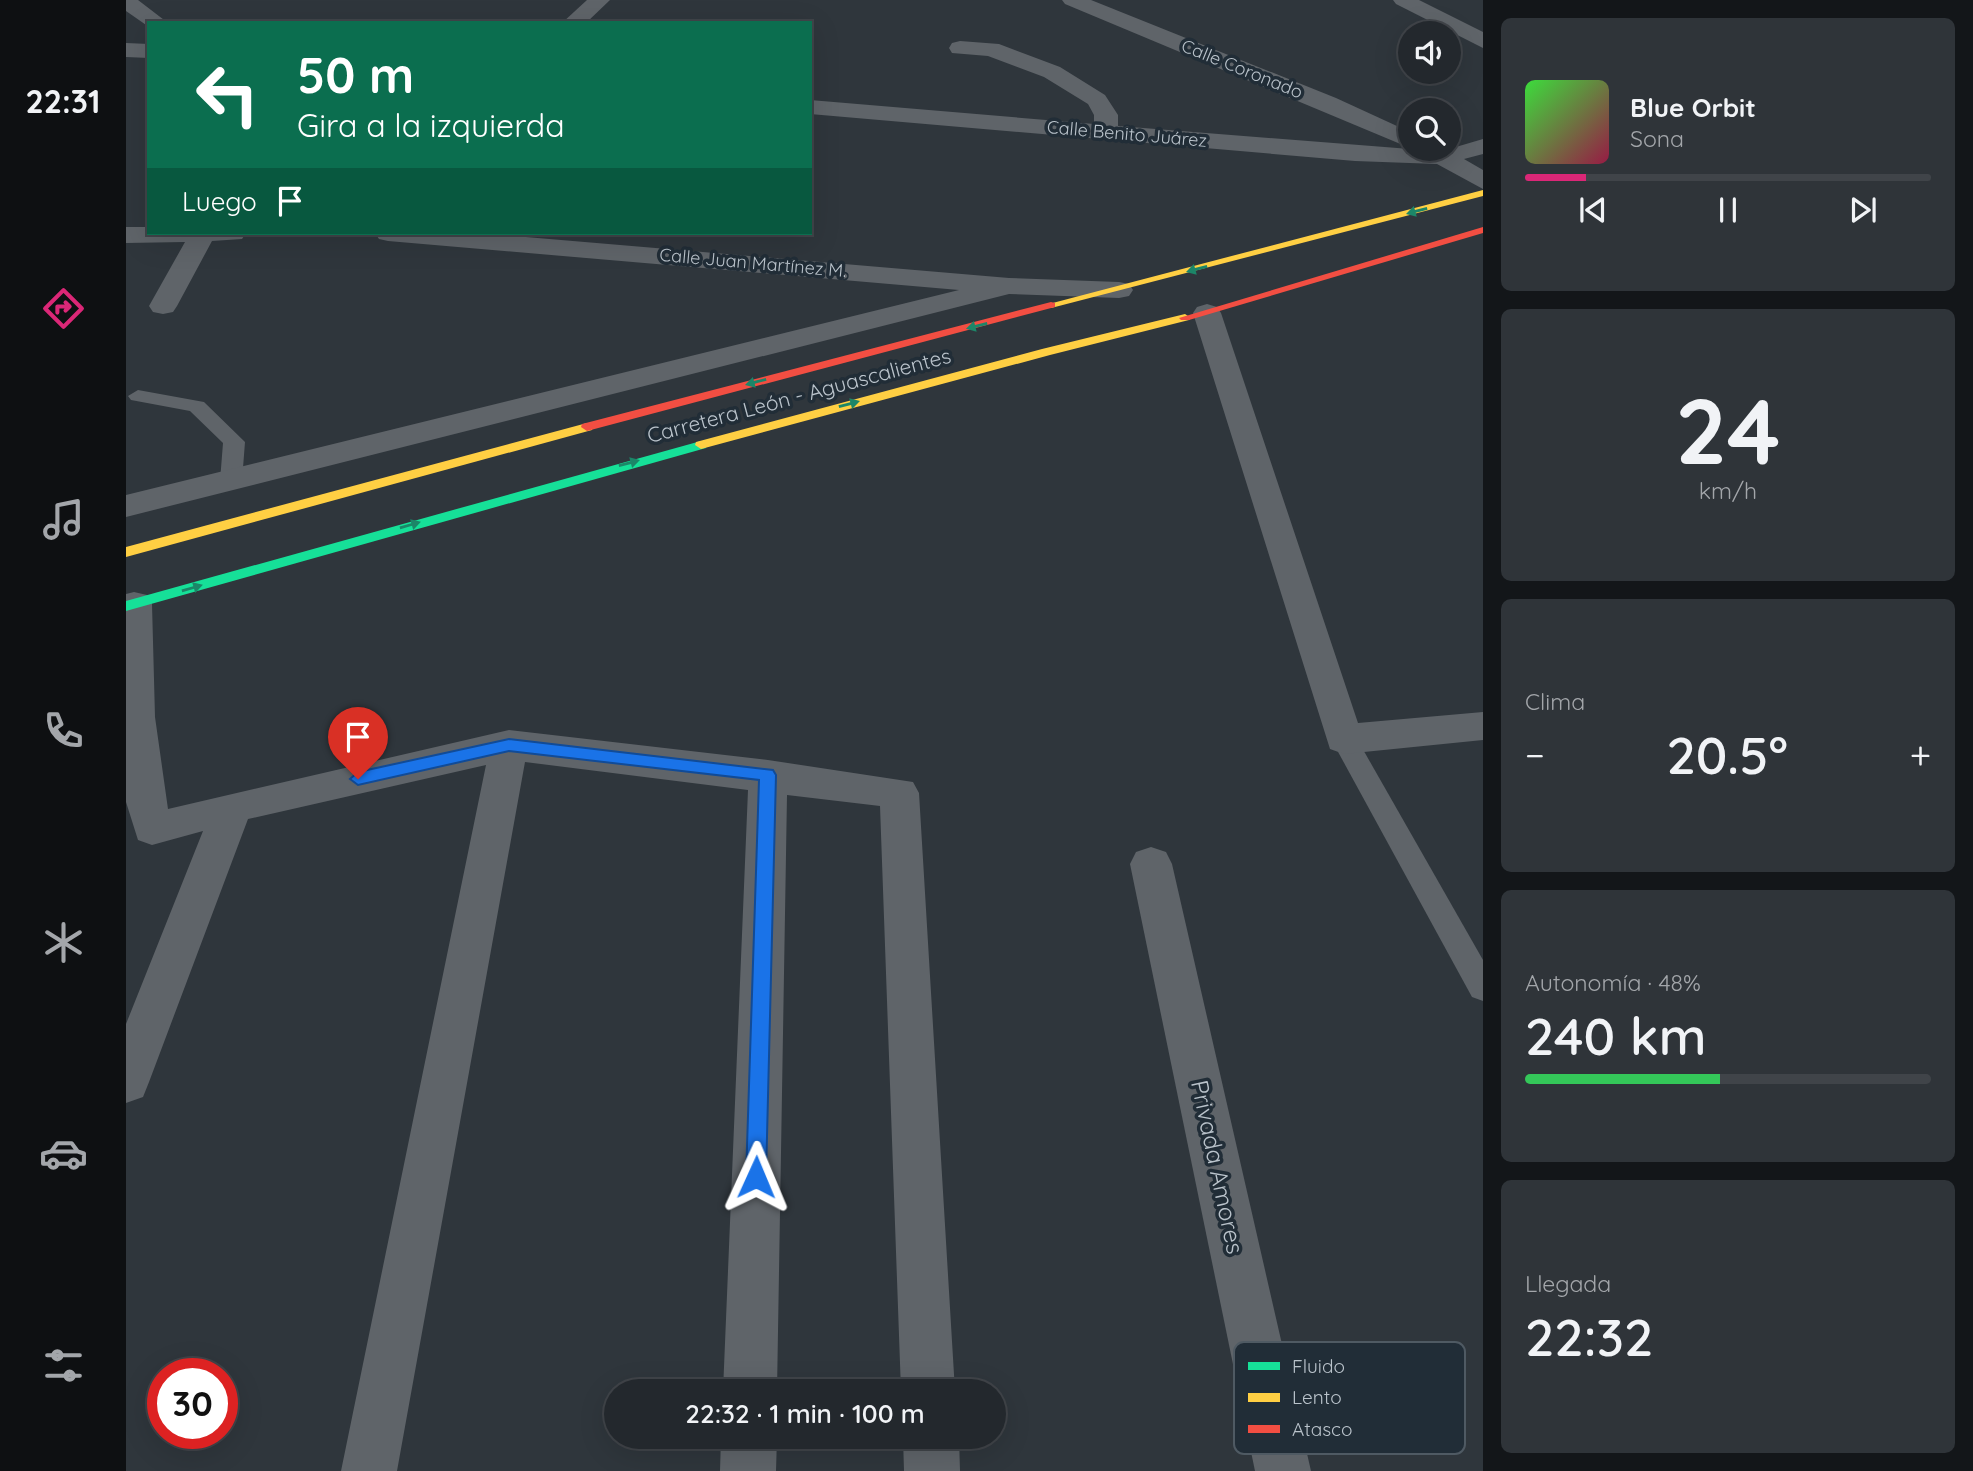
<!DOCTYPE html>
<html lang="es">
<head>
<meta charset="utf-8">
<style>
	body { margin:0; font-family:Quicksand,sans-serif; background:#2f3439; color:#f1f3f6; height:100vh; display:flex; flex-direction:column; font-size:26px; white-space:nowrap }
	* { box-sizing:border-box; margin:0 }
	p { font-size:23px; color:#a3a6aa }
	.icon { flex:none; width:38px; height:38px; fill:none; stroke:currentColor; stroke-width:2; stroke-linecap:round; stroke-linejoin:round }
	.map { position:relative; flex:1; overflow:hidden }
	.sheet { display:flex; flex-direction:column; gap:18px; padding:18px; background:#131619; width:490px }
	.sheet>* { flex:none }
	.banner { position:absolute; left:21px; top:21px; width:665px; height:214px; border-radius:0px; box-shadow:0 7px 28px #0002,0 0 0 2px #404449; background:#0b6e4f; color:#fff; overflow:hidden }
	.controls { position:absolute; left:1272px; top:21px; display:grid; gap:14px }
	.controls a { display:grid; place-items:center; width:63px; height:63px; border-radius:50%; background:#23282d; box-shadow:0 7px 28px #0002,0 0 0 2px #404449; font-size:35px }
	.speed { position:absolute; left:21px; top:1358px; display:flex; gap:14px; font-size:35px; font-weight:700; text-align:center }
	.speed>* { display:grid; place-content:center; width:91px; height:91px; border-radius:50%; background:#23282d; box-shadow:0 7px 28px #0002,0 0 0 2px #404449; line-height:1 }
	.speed .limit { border:10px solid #d22; background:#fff; color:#111 }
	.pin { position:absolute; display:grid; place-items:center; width:60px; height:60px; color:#fff; margin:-72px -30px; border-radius:50% 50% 50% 0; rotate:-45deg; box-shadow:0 0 7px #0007 }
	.pin .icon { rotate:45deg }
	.me { position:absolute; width:77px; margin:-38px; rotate:1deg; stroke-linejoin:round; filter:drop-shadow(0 0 5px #0008) }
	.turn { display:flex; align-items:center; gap:24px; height:147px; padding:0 35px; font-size:32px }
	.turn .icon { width:91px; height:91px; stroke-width:2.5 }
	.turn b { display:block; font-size:49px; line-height:60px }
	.then { display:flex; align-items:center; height:66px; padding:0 35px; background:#0003; gap:14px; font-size:26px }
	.big { font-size:52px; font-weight:600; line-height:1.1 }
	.sheet .card { flex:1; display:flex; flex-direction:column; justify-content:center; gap:10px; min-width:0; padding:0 24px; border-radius:10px; background:#2f3439 }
	.sheet .dial { align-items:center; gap:0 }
	.dial b { font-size:91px; line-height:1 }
	.song { display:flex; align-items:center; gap:21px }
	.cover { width:84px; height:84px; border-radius:10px; background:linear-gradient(135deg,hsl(120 70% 55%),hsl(340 70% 35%)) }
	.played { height:7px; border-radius:4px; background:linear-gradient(90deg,#db2777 15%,#404449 15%) }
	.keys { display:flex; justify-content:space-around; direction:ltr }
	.heat { display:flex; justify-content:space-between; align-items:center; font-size:38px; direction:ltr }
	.charge { height:10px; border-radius:5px; background:linear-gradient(90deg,#34c759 48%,#404449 0) }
	.trip { position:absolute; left:478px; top:1379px; width:402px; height:70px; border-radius:35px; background:#23282d; box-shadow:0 7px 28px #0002,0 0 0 2px #404449; font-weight:600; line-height:70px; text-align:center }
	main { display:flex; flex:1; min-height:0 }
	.dock { display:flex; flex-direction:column; width:126px; justify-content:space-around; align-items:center; background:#0e1012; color:#a3a6aa }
	.dock .icon { width:49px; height:49px }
	.dock .active { color:#db2777 }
	.dock b { font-size:32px; color:#f1f3f6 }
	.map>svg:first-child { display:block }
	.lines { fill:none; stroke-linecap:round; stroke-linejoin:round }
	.lane { fill:#5f6469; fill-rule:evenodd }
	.street { fill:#5f6469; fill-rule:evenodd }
	.fast { fill:#16e098; fill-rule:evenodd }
	.slow { fill:#ffcf43; fill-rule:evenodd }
	.jam { fill:#f24e42; fill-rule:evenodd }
	.oneway { fill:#1c8668 }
	.route { fill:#1a73e8; stroke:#114b97; stroke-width:2 }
	.labels { text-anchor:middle; stroke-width:7; stroke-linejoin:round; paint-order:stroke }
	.far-street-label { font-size:18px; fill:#bac3cb; stroke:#212d37 }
	.street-label { font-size:21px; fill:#bac3cb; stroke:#212d37 }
	.near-street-label { font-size:24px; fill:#bac3cb; stroke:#212d37 }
	.key { fill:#212d37; stroke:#4f5a63; stroke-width:2 }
	.key-label { font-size:19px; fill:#bac3cb }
</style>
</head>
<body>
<main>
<nav class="dock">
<b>22:31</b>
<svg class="icon active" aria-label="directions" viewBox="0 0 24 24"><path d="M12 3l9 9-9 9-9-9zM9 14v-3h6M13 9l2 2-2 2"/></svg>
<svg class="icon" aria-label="music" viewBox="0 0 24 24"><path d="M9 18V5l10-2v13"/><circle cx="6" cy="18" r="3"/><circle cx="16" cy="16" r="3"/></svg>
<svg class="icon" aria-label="phone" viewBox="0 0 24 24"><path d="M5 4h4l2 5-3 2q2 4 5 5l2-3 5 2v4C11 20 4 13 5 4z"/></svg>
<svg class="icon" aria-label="climate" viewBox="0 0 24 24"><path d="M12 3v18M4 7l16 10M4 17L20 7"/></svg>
<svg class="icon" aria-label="car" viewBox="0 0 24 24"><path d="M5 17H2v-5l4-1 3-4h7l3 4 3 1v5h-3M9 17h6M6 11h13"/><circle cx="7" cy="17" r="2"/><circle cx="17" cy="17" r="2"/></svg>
<svg class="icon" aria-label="filters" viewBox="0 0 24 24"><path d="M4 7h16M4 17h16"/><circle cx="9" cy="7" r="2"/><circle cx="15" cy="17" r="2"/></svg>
</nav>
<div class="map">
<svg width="1357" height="1471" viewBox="0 0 1357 1471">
	<rect width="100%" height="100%" fill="#2f363c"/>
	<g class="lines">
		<g class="lane">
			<path d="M 12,390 L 78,402 L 119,442 L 116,481 L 113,486 L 97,486 L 94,481 L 97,443 L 64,411 L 5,400 L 2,396 Z"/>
			<path d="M 1218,729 L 1227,732 L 1357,960 L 1357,1001 L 1346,997 L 1205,739 L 1209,732 Z"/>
		</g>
		<g class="street">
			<path d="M 0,0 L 12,0 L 42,23 L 23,23 L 23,27 L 0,11 Z"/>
			<path d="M 461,0 L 484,0 L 460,23 L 436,23 Z"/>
			<path d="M 936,0 L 965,0 L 1210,98 L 1284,132 L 1284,148 L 939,4 Z"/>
			<path d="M 1267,0 L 1293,0 L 1357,32 L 1357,48 L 1270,4 Z"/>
			<path d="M 834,41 L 873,44 L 934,67 L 979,95 L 992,115 L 992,126 L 1284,149 L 1323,149 L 1357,139 L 1357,154 L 1338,159 L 1357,170 L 1357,189 L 1311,164 L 1229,161 L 684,114 L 684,100 L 968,124 L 968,115 L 962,104 L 918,77 L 862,56 L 826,53 L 823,48 L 826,43 Z"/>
			<path d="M 0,43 L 23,44 L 23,58 L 0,57 Z"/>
			<path d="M 0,227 L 23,227 L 23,233 L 120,233 L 116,239 L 86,241 L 51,306 L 47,312 L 37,314 L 27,312 L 23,306 L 59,242 L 0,243 Z"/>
			<path d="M 249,233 L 353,233 L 883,278 L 993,282 L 1003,284 L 1007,290 L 1003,296 L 993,298 L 883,294 L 0,517 L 0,495 L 833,290 L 262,241 L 253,239 Z"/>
			<path d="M 1081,304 L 1091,307 L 1095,313 L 1232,723 L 1357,712 L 1357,740 L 1218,754 L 1204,749 L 1067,313 L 1071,307 Z"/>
			<path d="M 8,592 L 21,595 L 26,604 L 29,717 L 42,809 L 383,730 L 642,760 L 787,782 L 793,793 L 829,1391 L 775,1391 L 754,806 L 661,795 L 651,1391 L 597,1391 L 622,790 L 399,762 L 271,1471 L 215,1471 L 360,765 L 122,819 L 23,1082 L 17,1097 L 0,1103 L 0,1024 L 77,831 L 26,845 L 12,840 L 0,802 L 0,594 Z"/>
			<path d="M 1025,847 L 1040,852 L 1046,864 L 1185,1471 L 1129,1471 L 1004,864 L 1010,852 Z"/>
			<path d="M 595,1437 L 651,1437 L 650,1471 L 594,1471 Z"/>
			<path d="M 777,1437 L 833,1437 L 834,1471 L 778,1471 Z"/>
		</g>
		<path class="fast" d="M 575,441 L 581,445 L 580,448 L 0,611 L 0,601 Z"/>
		<g class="slow">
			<path d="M 1357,190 L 1357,196 L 929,307 L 925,308 L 919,305 Z"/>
			<path d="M 1059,314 L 1065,318 L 1063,320 L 924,355 L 575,449 L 569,445 L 570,442 L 916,349 Z"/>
			<path d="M 461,423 L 467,427 L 466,430 L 0,557 L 0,547 Z"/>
		</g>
		<g class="jam">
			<path d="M 1357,227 L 1357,233 L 1063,320 L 1055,320 L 1053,318 Z"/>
			<path d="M 925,302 L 929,303 L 929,307 L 461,431 L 455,427 L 456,424 Z"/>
		</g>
	</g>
	<defs><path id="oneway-solid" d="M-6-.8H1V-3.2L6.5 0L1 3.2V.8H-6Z" transform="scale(1.75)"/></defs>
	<g class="oneway">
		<use href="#oneway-solid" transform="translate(1291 211) rotate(165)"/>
		<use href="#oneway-solid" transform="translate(1071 269) rotate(165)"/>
		<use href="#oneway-solid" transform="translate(851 326) rotate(166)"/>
		<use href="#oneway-solid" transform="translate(630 382) rotate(165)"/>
		<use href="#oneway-solid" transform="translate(723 404) rotate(-15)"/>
		<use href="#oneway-solid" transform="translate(503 463) rotate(-15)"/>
		<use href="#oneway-solid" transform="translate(284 525) rotate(-16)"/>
		<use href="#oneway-solid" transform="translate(66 588) rotate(-16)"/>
	</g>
	<path class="route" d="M 383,739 L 647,770 L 650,775 L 640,1177 L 638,1184 L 630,1187 L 623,1184 L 620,1177 L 633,780 L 383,751 L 232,785 L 224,779 L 232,772 Z"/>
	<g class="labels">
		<g class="far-street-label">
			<text transform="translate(1116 69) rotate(22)" y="6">Calle Coronado</text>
			<text transform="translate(1001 134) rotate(5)" y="6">Calle Benito Juárez</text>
			<text transform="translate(627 263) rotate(5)" y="6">Calle Juan Martínez M.</text>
		</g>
		<g class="street-label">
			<text transform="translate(673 396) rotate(-15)" y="7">Carretera León - Aguascalientes</text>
		</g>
		<g class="near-street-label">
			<text transform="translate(1091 1167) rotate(78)" y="8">Privada Amores</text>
		</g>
	</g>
	<rect x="1108" y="1342" width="231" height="112" rx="10" class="key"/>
	<rect x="1122" y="1362" width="32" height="8" fill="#16e098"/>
	<rect x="1122" y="1393" width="32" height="9" fill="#ffcf43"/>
	<rect x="1122" y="1425" width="32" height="8" fill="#f24e42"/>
	<g class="key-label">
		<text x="1166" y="1373">Fluido</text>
		<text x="1166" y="1404">Lento</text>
		<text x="1166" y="1436">Atasco</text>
	</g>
</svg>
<div class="controls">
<a><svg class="icon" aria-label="sound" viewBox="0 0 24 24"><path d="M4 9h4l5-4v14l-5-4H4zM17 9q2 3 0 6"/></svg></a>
<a><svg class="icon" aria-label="search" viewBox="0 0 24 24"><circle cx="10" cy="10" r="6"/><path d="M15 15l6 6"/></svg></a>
</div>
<div class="speed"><div class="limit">30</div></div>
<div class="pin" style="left:232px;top:779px;background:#d93025"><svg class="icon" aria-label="arrive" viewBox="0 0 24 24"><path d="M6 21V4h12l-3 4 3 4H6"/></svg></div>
<svg class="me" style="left:630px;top:1177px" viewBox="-20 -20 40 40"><path d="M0-17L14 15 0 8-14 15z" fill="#1a73e8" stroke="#fff" stroke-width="4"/></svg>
<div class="trip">22:32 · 1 min · 100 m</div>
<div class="banner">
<div class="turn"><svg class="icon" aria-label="left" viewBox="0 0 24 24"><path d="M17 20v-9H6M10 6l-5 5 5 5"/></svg><div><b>50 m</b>Gira a la izquierda</div></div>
<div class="then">Luego<svg class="icon" aria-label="arrive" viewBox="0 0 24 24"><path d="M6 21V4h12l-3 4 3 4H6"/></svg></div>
</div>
</div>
<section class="sheet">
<div class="card">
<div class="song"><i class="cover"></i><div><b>Blue Orbit</b><p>Sona</p></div></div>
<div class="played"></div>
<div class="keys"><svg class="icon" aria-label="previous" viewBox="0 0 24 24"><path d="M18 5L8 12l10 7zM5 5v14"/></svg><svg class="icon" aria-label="pause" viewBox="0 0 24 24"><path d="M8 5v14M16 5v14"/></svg><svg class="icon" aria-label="next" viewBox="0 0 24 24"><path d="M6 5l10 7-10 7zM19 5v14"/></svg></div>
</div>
<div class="card dial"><b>24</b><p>km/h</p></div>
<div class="card"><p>Clima</p>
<div class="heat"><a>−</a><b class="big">20.5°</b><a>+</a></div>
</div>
<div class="card"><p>Autonomía · 48%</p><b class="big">240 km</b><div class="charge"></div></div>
<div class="card"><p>Llegada</p><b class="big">22:32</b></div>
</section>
</main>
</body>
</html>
